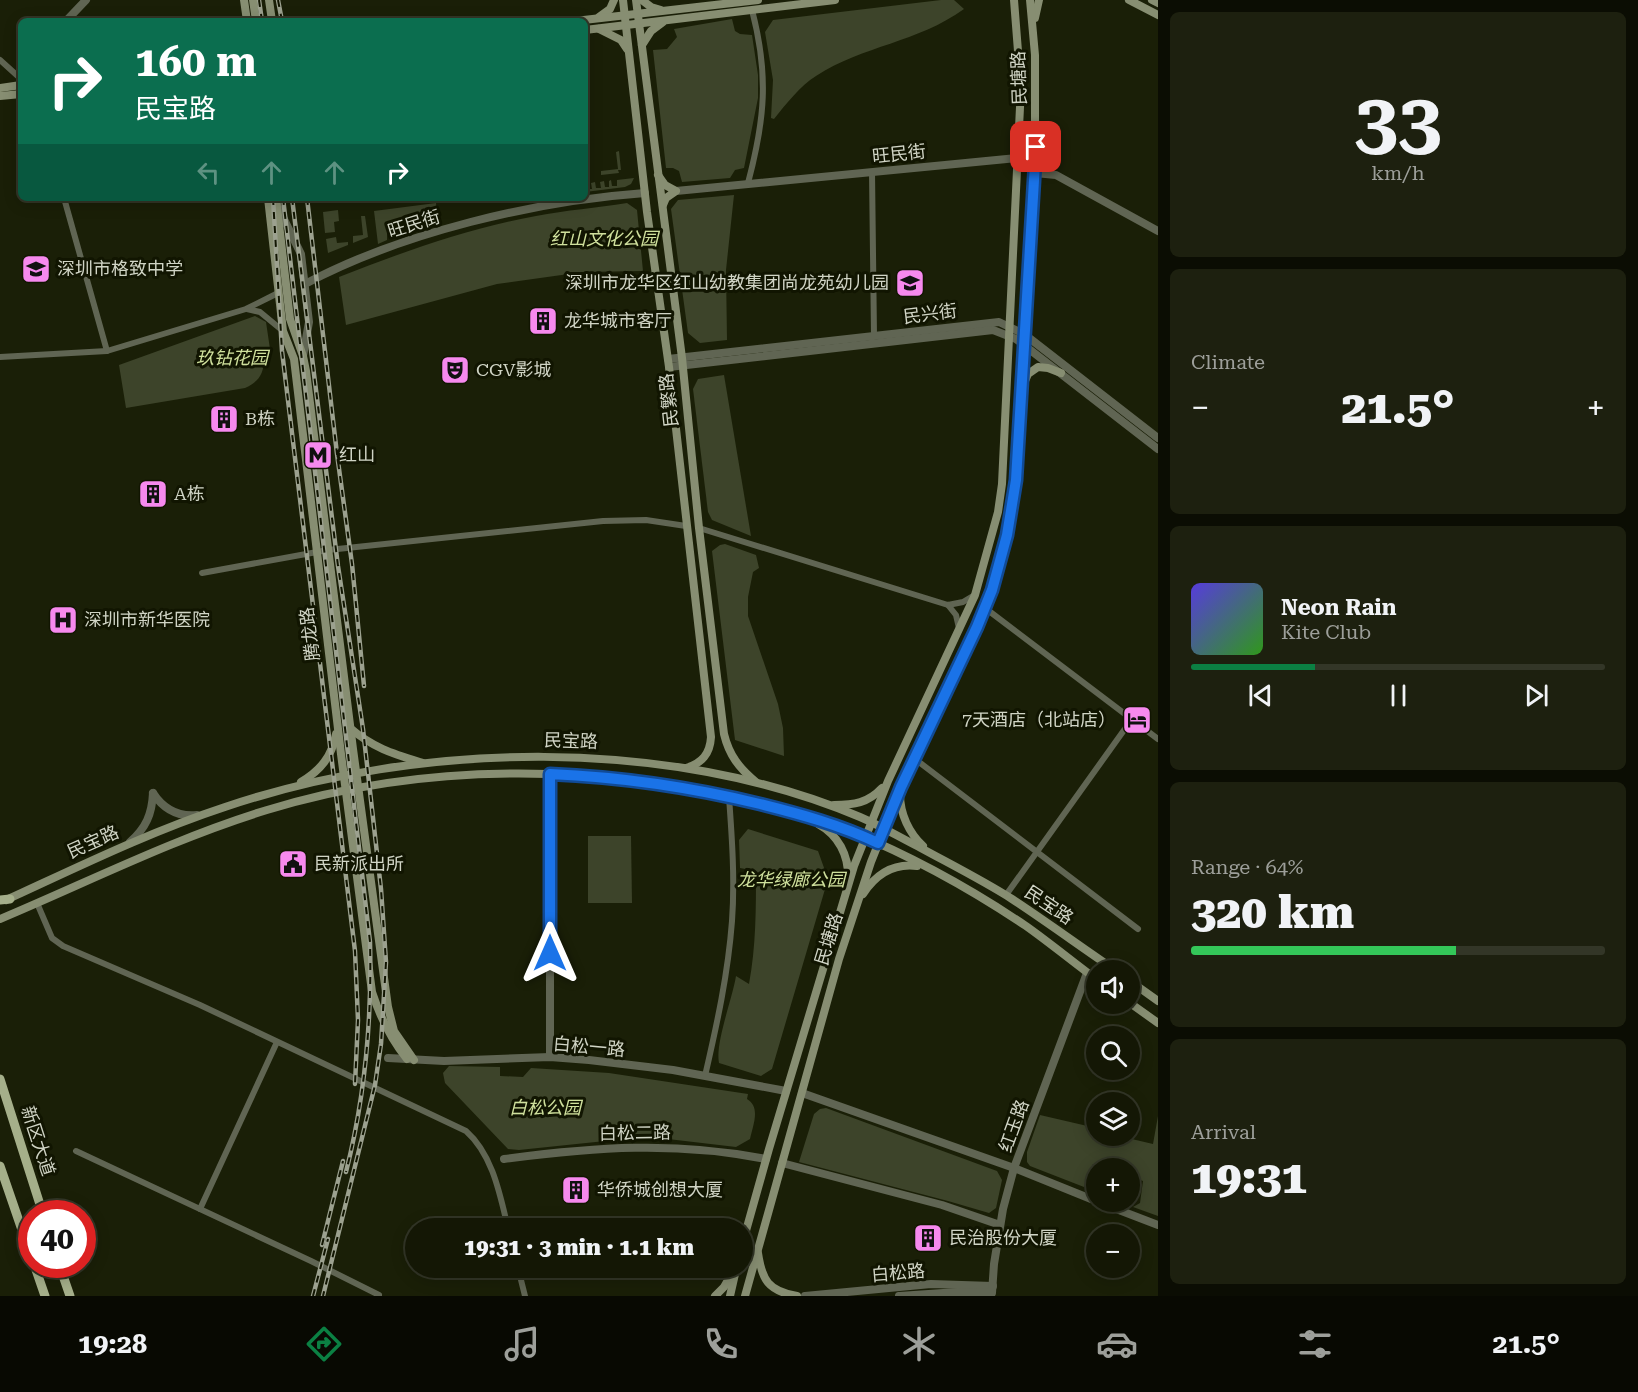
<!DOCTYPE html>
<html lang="en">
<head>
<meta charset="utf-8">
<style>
	body { margin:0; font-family:"Roboto Serif","Noto Sans SC",serif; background:#1d200f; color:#f1f3f6; height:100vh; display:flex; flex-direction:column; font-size:22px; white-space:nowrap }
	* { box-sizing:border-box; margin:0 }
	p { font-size:20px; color:#9d9f9a }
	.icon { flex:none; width:33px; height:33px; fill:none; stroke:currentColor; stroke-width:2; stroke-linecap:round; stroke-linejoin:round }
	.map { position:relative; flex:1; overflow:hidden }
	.side { display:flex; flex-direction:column; gap:12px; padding:12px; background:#0b0d03; width:480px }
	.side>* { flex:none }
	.hud { position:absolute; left:18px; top:18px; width:570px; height:183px; border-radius:9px; box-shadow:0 3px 15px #0003,0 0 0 2px #333627; background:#0b6e4f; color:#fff; overflow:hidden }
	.controls { position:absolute; left:1086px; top:960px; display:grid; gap:12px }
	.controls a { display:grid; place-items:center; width:54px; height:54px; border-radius:50%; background:#141705; box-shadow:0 3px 15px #0003,0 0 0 2px #333627; font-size:30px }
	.speed { position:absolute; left:18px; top:1200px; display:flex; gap:12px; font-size:30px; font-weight:700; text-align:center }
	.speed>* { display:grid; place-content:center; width:78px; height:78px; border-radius:50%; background:#141705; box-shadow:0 3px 15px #0003,0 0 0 2px #333627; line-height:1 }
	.speed .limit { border:9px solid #d22; background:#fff; color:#111 }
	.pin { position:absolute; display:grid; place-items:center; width:51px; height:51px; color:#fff; margin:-26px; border-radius:12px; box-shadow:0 3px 9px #0006 }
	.me { position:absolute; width:66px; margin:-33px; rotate:0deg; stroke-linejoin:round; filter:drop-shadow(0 0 4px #0008) }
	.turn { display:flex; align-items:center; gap:21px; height:126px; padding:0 18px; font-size:27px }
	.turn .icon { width:78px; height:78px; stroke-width:2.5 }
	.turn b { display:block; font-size:42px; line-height:51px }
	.lanes { display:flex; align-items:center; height:57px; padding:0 18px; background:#0003; justify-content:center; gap:30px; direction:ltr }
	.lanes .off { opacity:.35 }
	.big { font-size:45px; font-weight:800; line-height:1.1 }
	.side .tile { flex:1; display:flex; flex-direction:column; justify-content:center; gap:9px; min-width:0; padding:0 21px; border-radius:9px; background:#1d200f }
	.side .dial { align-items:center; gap:0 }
	.dial b { font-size:78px; line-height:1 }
	.song { display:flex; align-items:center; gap:18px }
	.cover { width:72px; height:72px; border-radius:9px; background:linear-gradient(135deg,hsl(250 70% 55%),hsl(110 70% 35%)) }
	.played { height:6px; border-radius:3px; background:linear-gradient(90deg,#0b8043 30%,#333627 30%) }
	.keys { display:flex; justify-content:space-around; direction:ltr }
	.heat { display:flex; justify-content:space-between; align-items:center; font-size:33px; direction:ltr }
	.charge { height:9px; border-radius:4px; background:linear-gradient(90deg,#34c759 64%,#333627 0) }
	.trip { position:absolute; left:405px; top:1218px; width:348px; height:60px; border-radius:30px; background:#141705; box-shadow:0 3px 15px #0003,0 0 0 2px #333627; font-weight:800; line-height:60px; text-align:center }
	.tab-bar { display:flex; height:96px; justify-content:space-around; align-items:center; background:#080902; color:#9d9f9a }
	.tab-bar .icon { width:42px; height:42px }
	.tab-bar .selected { color:#0b8043 }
	.tab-bar b { font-size:27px; color:#f1f3f6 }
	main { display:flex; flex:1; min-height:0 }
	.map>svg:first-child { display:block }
	.green { fill:#3d442a }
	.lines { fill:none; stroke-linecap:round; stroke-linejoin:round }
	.minor { stroke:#606553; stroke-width:6 }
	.tertiary { stroke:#606553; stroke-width:8 }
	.secondary { stroke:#878e72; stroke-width:8 }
	.primary { stroke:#a5af8a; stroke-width:9 }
	.rail-casing { stroke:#9ca18f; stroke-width:4.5 }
	.rail { stroke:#111501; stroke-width:2; stroke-dasharray:7; stroke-linecap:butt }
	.route-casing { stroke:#114b97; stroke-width:15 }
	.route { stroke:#1a73e8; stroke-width:10 }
	.labels { text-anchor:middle; stroke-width:6; stroke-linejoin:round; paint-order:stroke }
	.street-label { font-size:18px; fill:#d0d4c5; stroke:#111501 }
	.park-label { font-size:18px; font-style:italic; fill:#d0e19d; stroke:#111501 }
	.poi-label { font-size:18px; fill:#d0d4c5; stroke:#111501; text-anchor:start }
</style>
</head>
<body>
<main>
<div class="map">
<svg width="1158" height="1296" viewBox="0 0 1158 1296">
	<rect width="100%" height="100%" fill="#1a1f07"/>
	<g class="green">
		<path d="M 941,0 L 954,0 L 964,9 C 917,43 864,45 816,76 C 800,86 786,104 774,119 L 771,118 L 773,80 L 765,32 L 773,20 Z"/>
		<path d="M 732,19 L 735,31 L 740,34 L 752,35 L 758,75 L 758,98 L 744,168 L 735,170 L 730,178 L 682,182 L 679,171 L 673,168 L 666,168 L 653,50 L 667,49 L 677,37 L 674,29 Z"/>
		<path d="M 619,151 L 621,170 L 618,170 L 619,173 L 601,175 L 601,171 L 618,169 L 616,152 Z"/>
		<path d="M 634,178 L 631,184 L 625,187 L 585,192 L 585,183 L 587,189 L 592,189 L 591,183 L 595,182 L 596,188 L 601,188 L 600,182 L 604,181 L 605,187 L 609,187 L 609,181 L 611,180 L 612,186 L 617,186 L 617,180 Z"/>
		<path d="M 734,195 L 726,270 L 727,340 L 700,343 L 688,333 L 671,209 L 678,200 Z"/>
		<path d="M 436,203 L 438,224 L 436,224 L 435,222 L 403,232 L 403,235 L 396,237 L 397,232 L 400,230 L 434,220 L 431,213 L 394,223 L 387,229 L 387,240 L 378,244 L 374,211 Z"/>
		<path d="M 627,203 L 637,210 L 643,271 L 583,272 L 497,284 L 346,325 L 339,277 C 403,252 468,228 536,216 C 566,210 597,208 627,203 Z"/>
		<path d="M 338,210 L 339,221 L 334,222 L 335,232 L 325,233 L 323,212 Z"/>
		<path d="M 361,216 L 365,216 L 368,237 L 353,243 L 353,236 L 363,235 Z"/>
		<path d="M 336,237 L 337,243 L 348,242 L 348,245 L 328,253 L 326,239 Z"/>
		<path d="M 255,316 L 266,322 L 270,349 L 267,358 L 264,359 C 264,373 259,382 245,388 L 126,408 L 119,365 Z"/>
		<path d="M 724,375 L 751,536 L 712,520 L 708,512 L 693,389 L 698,379 Z"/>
		<path d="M 725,544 L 756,555 L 759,568 L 753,572 L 748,597 L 748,616 L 778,704 L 783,728 L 784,756 L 735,740 L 712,551 L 720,545 Z"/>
		<path d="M 748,829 L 818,851 L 828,879 L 772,1069 L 761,1076 L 719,1063 C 715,1043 732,1000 736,976 L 749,984 C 756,947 756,909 756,871 L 740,868 L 739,840 Z"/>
		<path d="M 588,836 L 631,836 L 632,903 L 588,903 Z"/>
		<path d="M 449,1066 L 500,1067 L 500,1076 L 523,1077 L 531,1068 L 609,1073 L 748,1094 L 747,1099 C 761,1107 753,1125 750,1139 L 736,1147 L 668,1139 L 634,1138 L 519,1150 L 508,1149 L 445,1083 L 443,1073 Z"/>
		<path d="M 826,1108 L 997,1171 L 1002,1180 L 996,1208 L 989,1213 L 948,1201 L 799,1162 L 814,1114 L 820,1109 Z"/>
		<path d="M 1040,1115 L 1096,1128 L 1096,1136 L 1119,1136 L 1153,1144 L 1158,1116 L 1158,1216 L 1133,1207 L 1140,1203 L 1143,1181 L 1130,1176 L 1130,1168 L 1108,1168 L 1093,1164 L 1084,1187 L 1030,1166 L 1027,1162 L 1027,1152 Z"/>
	</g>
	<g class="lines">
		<g class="minor">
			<path d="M 0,60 L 21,79"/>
			<path d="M 872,172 L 874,335"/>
			<path d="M 748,183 C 765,119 769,75 752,10"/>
			<path d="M 64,198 L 107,351"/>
			<path d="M 247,309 L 260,312 L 283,331"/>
			<path d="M 0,357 L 107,351 L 246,309 L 278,293"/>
			<path d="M 699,528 L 948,605 L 963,602 L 973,596"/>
			<path d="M 202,573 L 328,550 L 603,521 L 646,520 L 686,526"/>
			<path d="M 948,605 L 956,615 L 959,628"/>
			<path d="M 985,608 L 1158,739"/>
			<path d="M 915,759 L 1138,929"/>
			<path d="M 1006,895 L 1132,719"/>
			<path d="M 37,903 L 52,938 L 63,946 L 200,1005 L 466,1131 C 493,1155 500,1195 508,1228"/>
			<path d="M 705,1076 C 717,1024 728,974 732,921 C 735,880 732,838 729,797"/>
			<path d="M 76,1151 L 311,1261 L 379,1295"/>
			<path d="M 200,1209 L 277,1042"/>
			<path d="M 518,1268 L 525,1296"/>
		</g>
		<g class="tertiary">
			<path d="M 66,21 L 86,0"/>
			<path d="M 21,77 L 21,81"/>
			<path d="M 1035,173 L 1056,175 L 1158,231"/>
			<path d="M 676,191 L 1017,158"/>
			<path d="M 277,205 L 301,254 L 309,322 L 303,356"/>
			<path d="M 305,284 C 403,232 535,201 645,193"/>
			<path d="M 668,359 L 999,322 L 1024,334 L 1158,438"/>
			<path d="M 669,367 L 993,330 L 1016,339 L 1158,449"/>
			<path d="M 550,774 L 550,1057"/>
			<path d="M 153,793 C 164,810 178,817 197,815"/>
			<path d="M 130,842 C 146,828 152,814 153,793"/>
			<path d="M 388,1058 L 444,1061 L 550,1057 L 589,1060 L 673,1070 L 786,1091"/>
			<path d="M 802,1093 L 1014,1168 L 1096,1201"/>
			<path d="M 504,1159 C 594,1147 676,1141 766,1159"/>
			<path d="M 782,1163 L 942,1205 L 1000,1225"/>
			<path d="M 1098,1202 L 1158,1225"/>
			<path d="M 805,1296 L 931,1284 L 993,1286"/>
			<path d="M 899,1296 L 958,1292 L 992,1293 L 994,1264 L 1003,1209 L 1014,1168 L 1087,973"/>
		</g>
		<g class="secondary">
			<path d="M 244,0 L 247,21"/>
			<path d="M 253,0 L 256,21"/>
			<path d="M 269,0 L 272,21"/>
			<path d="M 623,0 L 647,212 L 669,367 L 711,737 C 710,754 702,763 686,768"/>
			<path d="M 636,0 L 682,358 L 699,528 L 724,734 C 729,755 739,768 756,782"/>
			<path d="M 642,0 L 651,7 L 661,10"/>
			<path d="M 1129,0 L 1158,15"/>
			<path d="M 1152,0 L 1158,3"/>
			<path d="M 599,17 L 610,9 L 614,0"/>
			<path d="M 1035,18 L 1039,0"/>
			<path d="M 575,21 L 758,0"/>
			<path d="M 599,29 L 621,40 L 627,49"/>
			<path d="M 585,30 L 835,0"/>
			<path d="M 642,45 L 651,31 L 663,22"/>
			<path d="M 0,88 L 21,85"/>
			<path d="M 0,96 L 21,94"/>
			<path d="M 658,175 L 665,185 L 676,191 L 666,198 L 663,205"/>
			<path d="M 268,198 L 283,331 L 294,359 L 341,754 L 372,992 C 380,1017 390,1038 407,1059"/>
			<path d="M 276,198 L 290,319 L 303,356 L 306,371 L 353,749 L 388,1007 L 394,1031 L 414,1060"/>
			<path d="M 1023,386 L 1028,374 L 1038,367 L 1048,368 L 1061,373"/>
			<path d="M 350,728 C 373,748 394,754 423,763"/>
			<path d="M 301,782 C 321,770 332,756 336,734"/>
			<path d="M 900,794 C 900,814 909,833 923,846"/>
			<path d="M 834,805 C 854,805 868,803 882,788"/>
			<path d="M 818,824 C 838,835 849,855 848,878"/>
			<path d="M 863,894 C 876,874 893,863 917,866"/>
			<path d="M 6,900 C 78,867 149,832 225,807 C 420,741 669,736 860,817 C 881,826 899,837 919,847 C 950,864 982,880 1012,899 C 1047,922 1081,947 1115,970"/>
			<path d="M 0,919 C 88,882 175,838 267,810 C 424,762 596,763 755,803 C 787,811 820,818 850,831 C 911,856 971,889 1026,926 C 1050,943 1073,962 1096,979"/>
			<path d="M 1130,981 L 1158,1001"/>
			<path d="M 1130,1003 L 1158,1023"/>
			<path d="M 742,1245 L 769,1149 L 854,866 L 888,781 L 975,595 L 998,512 L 1002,484 L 1020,107 L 1019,64 L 1014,0"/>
			<path d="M 758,1253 C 762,1280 768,1291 797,1296"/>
			<path d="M 715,1296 L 724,1287 L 735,1268"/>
			<path d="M 730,1296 L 735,1274"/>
			<path d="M 745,1296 L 839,959 L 871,862 L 901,787 L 977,627 L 992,590 L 1007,535 L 1016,480 L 1035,173 L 1035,55 L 1030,0"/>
		</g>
		<g class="primary">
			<path d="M 0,900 L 10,899"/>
			<path d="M 0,1079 L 43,1214"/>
			<path d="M 0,1166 L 32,1259"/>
			<path d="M 34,1264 L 45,1296"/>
			<path d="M 59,1264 L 70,1296"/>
		</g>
		<g class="rail-casing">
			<g id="rail">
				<path d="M 259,0 L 262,21"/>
				<path d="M 278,0 L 282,21"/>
				<path d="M 273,198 L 282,351 L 355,951 L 358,1020 L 355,1084"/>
				<path d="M 283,198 L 370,942 C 372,1020 365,1097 346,1172"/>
				<path d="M 292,198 L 338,566 L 363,729 L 381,889 L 386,962 L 381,1044 L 375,1085 L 323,1296"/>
				<path d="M 307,198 L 337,454 L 352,564 L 364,686"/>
				<path d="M 322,1245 L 343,1161"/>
				<path d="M 313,1296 L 328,1239"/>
			</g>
		</g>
		<use href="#rail" class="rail"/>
	</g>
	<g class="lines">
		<g class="route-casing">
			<path id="route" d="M 550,953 L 550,774 C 622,777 690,787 760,804 C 800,814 840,825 878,843 L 901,787 L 977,627 L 992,590 L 1007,535 L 1016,480 L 1036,147"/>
		</g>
		<use href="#route" class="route"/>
	</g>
	<defs>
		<g id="school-square" transform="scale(1.5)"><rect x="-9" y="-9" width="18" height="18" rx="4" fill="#f689ee" stroke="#111501"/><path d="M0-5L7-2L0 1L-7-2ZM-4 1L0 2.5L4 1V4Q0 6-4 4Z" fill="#111"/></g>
		<g id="building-square" transform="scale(1.5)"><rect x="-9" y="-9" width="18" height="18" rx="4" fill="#f689ee" stroke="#111501"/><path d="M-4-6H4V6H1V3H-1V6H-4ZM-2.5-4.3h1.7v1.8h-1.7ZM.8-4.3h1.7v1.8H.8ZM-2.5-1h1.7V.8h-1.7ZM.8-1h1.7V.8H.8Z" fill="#111"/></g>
		<g id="theatre-square" transform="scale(1.5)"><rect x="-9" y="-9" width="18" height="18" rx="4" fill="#f689ee" stroke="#111501"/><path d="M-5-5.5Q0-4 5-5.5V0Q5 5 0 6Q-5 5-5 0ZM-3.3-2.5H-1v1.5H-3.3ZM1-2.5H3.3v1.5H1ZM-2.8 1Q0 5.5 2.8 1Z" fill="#111"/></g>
		<g id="metro-square" transform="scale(1.5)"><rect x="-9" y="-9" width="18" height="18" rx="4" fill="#f689ee" stroke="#111501"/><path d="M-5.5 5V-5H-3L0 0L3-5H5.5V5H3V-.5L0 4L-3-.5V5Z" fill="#111"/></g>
		<g id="hospital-square" transform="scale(1.5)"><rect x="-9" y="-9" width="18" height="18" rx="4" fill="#f689ee" stroke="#111501"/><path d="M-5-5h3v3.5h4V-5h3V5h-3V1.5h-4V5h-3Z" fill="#111"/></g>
		<g id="hotel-square" transform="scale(1.5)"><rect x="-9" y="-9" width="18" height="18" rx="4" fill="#f689ee" stroke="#111501"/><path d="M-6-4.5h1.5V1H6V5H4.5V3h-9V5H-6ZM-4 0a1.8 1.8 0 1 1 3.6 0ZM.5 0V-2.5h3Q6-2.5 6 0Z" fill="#111"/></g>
		<g id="civic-square" transform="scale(1.5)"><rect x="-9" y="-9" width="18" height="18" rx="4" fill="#f689ee" stroke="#111501"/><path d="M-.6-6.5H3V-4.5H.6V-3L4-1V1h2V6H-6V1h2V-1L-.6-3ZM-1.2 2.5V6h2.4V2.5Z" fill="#111"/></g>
	</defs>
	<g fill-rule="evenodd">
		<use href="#school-square" x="36" y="269"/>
		<use href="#school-square" x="910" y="283"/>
		<use href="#building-square" x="543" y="321"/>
		<use href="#theatre-square" x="455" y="370"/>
		<use href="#building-square" x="224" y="419"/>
		<use href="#metro-square" x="318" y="455"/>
		<use href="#building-square" x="153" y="494"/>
		<use href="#hospital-square" x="63" y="620"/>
		<use href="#hotel-square" x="1137" y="720"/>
		<use href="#civic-square" x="293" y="864"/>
		<use href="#building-square" x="576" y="1190"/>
		<use href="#building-square" x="928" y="1238"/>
	</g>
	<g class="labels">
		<g class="street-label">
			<text transform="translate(1019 78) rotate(-92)" y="6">民塘路</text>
			<text transform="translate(899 154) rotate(-6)" y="6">旺民街</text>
			<text transform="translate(414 224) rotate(-17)" y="6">旺民街</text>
			<text transform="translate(930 314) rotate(-7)" y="6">民兴街</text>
			<text transform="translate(669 400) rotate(-96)" y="6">民繁路</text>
			<text transform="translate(310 634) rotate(-97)" y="6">腾龙路</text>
			<text transform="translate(571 741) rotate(2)" y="6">民宝路</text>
			<text transform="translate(93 842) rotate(-24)" y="6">民宝路</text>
			<text transform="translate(1049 905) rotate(34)" y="6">民宝路</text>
			<text transform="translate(829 939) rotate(-73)" y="6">民塘路</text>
			<text transform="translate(589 1047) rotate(5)" y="6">白松一路</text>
			<text transform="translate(1014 1126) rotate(-70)" y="6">红玉路</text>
			<text transform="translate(635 1133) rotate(-1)" y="6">白松二路</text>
			<text transform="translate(38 1141) rotate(72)" y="6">新区大道</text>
			<text transform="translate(898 1273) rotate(-5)" y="6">白松路</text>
		</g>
		<g class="park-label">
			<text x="604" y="245">红山文化公园</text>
			<text x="232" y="364">玖钻花园</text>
			<text x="791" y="886">龙华绿廊公园</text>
			<text x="545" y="1114">白松公园</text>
		</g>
		<g class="poi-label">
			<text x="57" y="275">深圳市格致中学</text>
			<text x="889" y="289" text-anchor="end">深圳市龙华区红山幼教集团尚龙苑幼儿园</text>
			<text x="564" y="327">龙华城市客厅</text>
			<text x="476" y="376">CGV影城</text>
			<text x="245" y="425">B栋</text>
			<text x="339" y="461">红山</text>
			<text x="174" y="500">A栋</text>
			<text x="84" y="626">深圳市新华医院</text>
			<text x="1116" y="726" text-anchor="end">7天酒店（北站店）</text>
			<text x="314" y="870">民新派出所</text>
			<text x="597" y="1196">华侨城创想大厦</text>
			<text x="949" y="1244">民治股份大厦</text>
		</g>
	</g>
</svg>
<div class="controls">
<a><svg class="icon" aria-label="sound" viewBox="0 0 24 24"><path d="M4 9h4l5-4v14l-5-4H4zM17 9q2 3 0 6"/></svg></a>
<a><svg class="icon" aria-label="search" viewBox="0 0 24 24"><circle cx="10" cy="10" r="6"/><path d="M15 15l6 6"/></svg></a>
<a><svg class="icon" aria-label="layers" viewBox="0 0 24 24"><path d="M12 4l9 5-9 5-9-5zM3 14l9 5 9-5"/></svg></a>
<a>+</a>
<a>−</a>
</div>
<div class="speed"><div class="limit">40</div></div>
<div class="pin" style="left:1036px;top:147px;background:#d93025"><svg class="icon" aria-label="arrive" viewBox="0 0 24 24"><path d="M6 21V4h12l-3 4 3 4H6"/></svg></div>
<svg class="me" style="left:550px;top:953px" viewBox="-20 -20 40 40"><path d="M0-17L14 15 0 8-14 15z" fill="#1a73e8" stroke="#fff" stroke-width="4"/></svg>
<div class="trip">19:31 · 3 min · 1.1 km</div>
<div class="hud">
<div class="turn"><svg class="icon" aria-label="right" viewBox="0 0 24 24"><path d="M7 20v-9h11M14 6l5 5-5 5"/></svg><div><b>160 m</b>民宝路</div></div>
<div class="lanes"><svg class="icon off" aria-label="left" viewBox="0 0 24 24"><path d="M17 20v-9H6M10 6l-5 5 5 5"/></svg><svg class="icon off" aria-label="ahead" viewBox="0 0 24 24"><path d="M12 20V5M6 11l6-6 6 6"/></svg><svg class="icon off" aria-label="ahead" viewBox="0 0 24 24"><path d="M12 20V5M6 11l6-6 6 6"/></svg><svg class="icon" aria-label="right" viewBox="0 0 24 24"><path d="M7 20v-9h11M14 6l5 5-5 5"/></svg></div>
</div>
</div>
<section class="side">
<div class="tile dial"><b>33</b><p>km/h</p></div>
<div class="tile"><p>Climate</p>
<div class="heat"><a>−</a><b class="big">21.5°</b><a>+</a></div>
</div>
<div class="tile">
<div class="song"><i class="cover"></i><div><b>Neon Rain</b><p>Kite Club</p></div></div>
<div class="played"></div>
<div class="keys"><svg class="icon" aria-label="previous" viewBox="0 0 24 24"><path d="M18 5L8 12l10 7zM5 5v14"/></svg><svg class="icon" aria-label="pause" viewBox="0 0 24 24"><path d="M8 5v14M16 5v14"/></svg><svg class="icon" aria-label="next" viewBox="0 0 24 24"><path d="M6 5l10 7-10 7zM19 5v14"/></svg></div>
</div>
<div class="tile"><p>Range · 64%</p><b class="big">320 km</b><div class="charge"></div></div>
<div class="tile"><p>Arrival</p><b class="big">19:31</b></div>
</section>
</main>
<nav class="tab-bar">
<b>19:28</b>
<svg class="icon selected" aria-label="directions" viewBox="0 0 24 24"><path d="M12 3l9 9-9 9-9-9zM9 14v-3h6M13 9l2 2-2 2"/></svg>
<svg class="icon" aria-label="music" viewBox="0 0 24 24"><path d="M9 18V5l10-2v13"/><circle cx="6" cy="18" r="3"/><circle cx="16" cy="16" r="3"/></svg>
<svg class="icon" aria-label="phone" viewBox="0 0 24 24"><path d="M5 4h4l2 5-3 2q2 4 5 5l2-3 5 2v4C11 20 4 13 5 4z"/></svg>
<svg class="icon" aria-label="climate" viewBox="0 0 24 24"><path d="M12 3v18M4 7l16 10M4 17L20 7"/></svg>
<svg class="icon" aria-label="car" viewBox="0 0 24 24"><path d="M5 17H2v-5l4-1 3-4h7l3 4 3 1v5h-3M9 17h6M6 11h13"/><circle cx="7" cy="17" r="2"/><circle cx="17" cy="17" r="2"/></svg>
<svg class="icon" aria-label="filters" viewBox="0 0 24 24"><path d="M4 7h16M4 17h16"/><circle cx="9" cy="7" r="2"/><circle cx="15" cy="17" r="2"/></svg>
<b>21.5°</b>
</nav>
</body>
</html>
